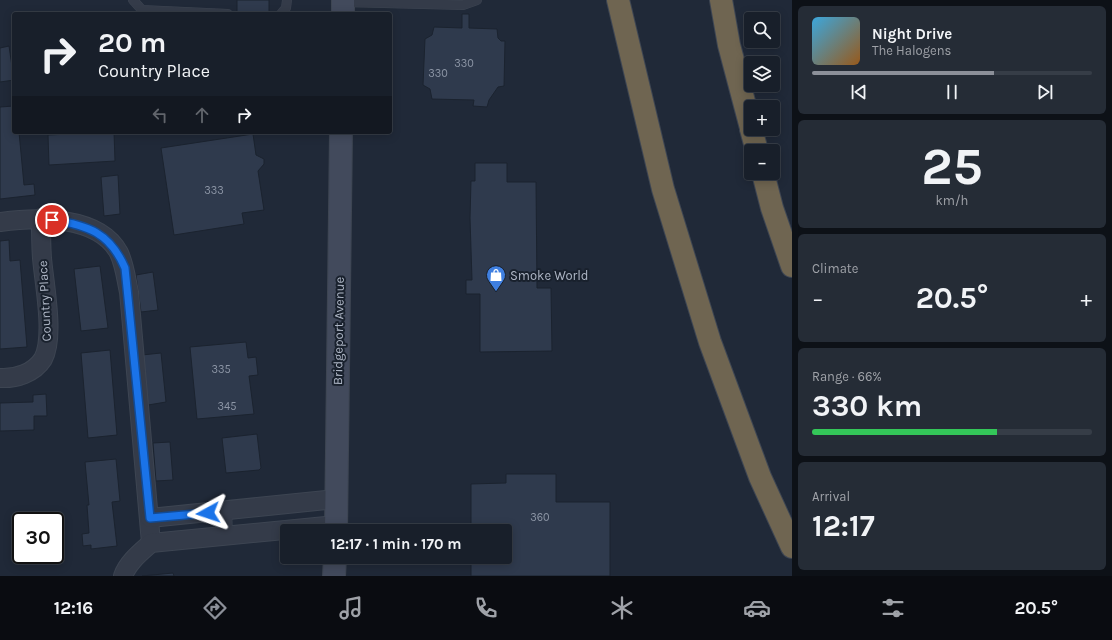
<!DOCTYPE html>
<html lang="en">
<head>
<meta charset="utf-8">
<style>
	body { margin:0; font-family:Karla,sans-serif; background:#252c36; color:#f1f3f6; height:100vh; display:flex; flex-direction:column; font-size:15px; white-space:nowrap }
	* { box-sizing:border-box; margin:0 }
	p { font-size:13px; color:#9fa2a8 }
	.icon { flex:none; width:22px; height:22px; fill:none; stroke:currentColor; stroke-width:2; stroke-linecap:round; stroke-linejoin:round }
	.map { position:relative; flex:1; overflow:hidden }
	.side { display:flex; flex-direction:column; gap:6px; padding:6px; background:#0d1117; width:320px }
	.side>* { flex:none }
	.banner { position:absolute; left:12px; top:12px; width:380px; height:122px; border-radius:4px; box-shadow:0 2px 10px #0003,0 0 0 1px #363d47; background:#181f2a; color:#f1f3f6; overflow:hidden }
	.tools { position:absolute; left:744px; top:12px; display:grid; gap:8px }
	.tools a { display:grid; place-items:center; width:36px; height:36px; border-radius:4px; background:#181f2a; box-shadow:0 2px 10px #0003,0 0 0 1px #363d47; font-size:20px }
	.speed { position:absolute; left:12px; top:512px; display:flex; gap:8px; font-size:20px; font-weight:700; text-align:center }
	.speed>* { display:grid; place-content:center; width:52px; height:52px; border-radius:50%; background:#181f2a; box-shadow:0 2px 10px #0003,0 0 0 1px #363d47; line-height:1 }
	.speed .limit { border:2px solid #111; border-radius:6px; background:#fff; color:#111 }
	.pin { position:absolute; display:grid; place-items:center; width:34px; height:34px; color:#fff; margin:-17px; border:2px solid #fff; border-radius:50%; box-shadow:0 1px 4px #0007 }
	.me { position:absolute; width:44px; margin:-22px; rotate:265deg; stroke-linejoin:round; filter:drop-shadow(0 0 3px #0008) }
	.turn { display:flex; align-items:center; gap:14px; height:84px; padding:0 20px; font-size:18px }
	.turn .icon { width:52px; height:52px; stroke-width:2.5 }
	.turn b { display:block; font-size:28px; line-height:34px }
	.lanes { display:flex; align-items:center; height:38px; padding:0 20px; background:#0003; justify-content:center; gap:20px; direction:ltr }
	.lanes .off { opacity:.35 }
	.big { font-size:30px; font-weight:700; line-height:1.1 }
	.side .tile { flex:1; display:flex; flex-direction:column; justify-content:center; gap:6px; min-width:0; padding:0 14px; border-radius:6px; background:#252c36 }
	.side .dial { align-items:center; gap:0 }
	.dial b { font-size:52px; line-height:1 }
	.song { display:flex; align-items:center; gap:12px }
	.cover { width:48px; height:48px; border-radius:6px; background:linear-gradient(135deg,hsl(200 70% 55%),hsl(30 70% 35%)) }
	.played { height:4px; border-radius:2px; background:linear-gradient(90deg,#8c9099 65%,#363d47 65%) }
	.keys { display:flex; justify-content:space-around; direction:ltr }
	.heat { display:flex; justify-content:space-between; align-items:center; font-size:22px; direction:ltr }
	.charge { height:6px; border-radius:3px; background:linear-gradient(90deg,#34c759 66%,#363d47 0) }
	.trip { position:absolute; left:280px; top:524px; width:232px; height:40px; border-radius:4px; background:#181f2a; box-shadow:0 2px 10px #0003,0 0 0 1px #363d47; font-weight:700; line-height:40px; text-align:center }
	.dock { display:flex; height:64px; justify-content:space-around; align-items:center; background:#0a0c11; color:#9fa2a8 }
	.dock .icon { width:28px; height:28px }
	.dock .selected { color:#8c9099 }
	.dock b { font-size:18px; color:#f1f3f6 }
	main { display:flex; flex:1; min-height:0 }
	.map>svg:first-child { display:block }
	.building { fill:#2f3a4d; stroke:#1b232f }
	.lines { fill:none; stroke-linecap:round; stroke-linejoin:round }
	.service-casing { stroke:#3d4552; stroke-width:10 }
	.minor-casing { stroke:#3d4552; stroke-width:20 }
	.secondary-casing { stroke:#3d4552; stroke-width:24 }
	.motorway-casing { stroke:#3e4653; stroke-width:24 }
	.service { stroke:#343b49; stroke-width:9 }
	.minor { stroke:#343b49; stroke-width:18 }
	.secondary { stroke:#424a5c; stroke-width:22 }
	.motorway { stroke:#6f6551; stroke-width:22 }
	.route-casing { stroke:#114b97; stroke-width:10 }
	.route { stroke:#1a73e8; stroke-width:7 }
	.labels { text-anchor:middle; stroke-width:4; stroke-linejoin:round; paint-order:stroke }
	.number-label { font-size:11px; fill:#8d96a6 }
	.poi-label { font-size:13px; fill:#aeb6c5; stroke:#19212d; text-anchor:start }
	.street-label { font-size:13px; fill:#aeb6c5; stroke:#19212d }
</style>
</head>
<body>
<main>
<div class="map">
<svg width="792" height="576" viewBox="0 0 792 576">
	<rect width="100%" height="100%" fill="#202938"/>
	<g class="building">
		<rect x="237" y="0" width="32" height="12"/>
		<path d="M 462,14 L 469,14 L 469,28 L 497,29 L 498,38 L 501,41 L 505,41 L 504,86 L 498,87 L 489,100 L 487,107 L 473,106 L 474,100 L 432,99 L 430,89 L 423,85 L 425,39 L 432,35 L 434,27 L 462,28 Z"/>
		<path d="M 9,46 L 14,80 L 0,82 L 0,48 Z"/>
		<path d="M 14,106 L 14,132 L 19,132 L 24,185 L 34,184 L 35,195 L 0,199 L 0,107 Z"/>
		<path d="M 114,132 L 115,161 L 49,165 L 48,135 Z"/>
		<path d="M 253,134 L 256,155 L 264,159 L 264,164 L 258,171 L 264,210 L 242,213 L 244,224 L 174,235 L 161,148 Z"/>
		<path d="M 475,163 L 507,163 L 507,182 L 536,182 L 537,288 L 551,288 L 552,351 L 480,352 L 480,294 L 466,294 L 466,280 L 472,280 L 470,218 L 471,181 L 475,181 Z"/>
		<path d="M 118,175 L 120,214 L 104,216 L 101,177 Z"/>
		<path d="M 9,240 L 10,261 L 20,260 L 27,347 L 0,349 L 0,241 Z"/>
		<path d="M 100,266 L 108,328 L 81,331 L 74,269 Z"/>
		<path d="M 153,272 L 158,310 L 141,312 L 136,275 Z"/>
		<path d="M 246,342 L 248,358 L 256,357 L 258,375 L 249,376 L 254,414 L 197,419 L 190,347 Z"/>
		<path d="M 110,350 L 117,435 L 88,438 L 81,353 Z"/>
		<path d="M 161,353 L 166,402 L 148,405 L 142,355 Z"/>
		<path d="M 46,394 L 47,416 L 34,416 L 34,430 L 0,431 L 0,403 L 33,402 L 33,395 Z"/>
		<path d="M 257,434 L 261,468 L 259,470 L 226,473 L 222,438 Z"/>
		<path d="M 170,442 L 173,480 L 156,481 L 153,443 Z"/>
		<path d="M 116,459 L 120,501 L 112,502 L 117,546 L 91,549 L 91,545 L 83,546 L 82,534 L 89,533 L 87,505 L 89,505 L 85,462 Z"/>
		<path d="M 506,474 L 556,474 L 556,502 L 610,502 L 610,576 L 471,576 L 471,557 L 505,557 L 505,531 L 471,531 L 471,484 L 506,483 Z"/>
		<path d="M 173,573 L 174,576 L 142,576 Z"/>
	</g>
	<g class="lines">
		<g class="service-casing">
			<g id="service">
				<path d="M 133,0 L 142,10 L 228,14"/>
				<path d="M 343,2 L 463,5 L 477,0"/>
				<path d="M 281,14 L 286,8 L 287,0"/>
				<path d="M 227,511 L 228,535"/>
			</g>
		</g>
		<g class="minor-casing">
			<g id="minor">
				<path d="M 0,222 C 36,217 99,215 119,253 C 125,266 126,279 129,292 L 151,543"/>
				<path d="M 0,378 C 16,379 34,373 43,359 C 55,337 44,283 42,258 C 41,245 41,231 41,218"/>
				<path d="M 150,518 L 336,499"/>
				<path d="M 123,576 C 128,562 141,552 151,543 L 336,525"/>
			</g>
		</g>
		<g class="secondary-casing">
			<g id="secondary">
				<path d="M 343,14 L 343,0"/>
				<path d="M 336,531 L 341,132"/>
				<path d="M 334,576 L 335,557"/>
			</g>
		</g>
		<g class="motorway-casing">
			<g id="motorway">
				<path d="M 618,0 L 663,189 L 710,342 L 760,477 L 792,547"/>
				<path d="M 721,0 L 729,45 L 751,128"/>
				<path d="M 751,129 L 757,151"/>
				<path d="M 763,173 L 772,208 L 792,266"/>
			</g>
		</g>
		<use href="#service" class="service"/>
		<use href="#minor" class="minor"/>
		<use href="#secondary" class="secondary"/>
		<use href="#motorway" class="motorway"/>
	</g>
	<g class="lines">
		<g class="route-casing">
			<path id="route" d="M 52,220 C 88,225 110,233 125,268 L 150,518 L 208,513"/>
		</g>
		<use href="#route" class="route"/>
	</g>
	<defs>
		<g id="shop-pin" transform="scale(1)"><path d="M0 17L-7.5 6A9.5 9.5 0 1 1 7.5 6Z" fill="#3f7fe0" stroke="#19212d"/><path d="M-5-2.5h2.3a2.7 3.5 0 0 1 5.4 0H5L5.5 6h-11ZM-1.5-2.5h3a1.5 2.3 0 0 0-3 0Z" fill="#fff"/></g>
	</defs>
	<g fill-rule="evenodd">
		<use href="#shop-pin" x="496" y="275"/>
	</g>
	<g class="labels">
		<g class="number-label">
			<text x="464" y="67">330</text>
			<text x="438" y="77">330</text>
			<text x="214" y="194">333</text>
			<text x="221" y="373">335</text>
			<text x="227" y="410">345</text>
			<text x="540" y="521">360</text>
		</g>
		<g class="poi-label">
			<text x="510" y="280">Smoke World</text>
		</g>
		<g class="street-label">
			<text transform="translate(44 301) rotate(-93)" y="5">Country Place</text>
			<text transform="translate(338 331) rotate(-89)" y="5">Bridgeport Avenue</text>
		</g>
	</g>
</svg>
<div class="tools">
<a><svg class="icon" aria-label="search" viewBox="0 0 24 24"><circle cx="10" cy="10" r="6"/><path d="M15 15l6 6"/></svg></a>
<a><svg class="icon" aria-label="layers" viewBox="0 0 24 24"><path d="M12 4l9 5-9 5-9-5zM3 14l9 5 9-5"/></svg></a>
<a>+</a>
<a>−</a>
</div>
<div class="speed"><div class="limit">30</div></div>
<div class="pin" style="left:52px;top:220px;background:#d93025"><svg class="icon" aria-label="arrive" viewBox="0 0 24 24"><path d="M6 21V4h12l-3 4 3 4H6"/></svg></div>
<svg class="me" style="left:208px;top:513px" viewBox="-20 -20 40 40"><path d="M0-17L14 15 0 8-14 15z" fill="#1a73e8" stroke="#fff" stroke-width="4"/></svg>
<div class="trip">12:17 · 1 min · 170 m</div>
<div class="banner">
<div class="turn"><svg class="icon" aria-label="right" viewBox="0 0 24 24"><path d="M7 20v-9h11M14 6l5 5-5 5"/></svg><div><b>20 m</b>Country Place</div></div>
<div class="lanes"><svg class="icon off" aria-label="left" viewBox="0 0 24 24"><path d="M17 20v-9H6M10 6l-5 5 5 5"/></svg><svg class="icon off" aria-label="ahead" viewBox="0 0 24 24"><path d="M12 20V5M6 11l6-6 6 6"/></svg><svg class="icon" aria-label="right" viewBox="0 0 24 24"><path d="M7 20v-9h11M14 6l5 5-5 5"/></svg></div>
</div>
</div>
<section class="side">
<div class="tile">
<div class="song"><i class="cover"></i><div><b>Night Drive</b><p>The Halogens</p></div></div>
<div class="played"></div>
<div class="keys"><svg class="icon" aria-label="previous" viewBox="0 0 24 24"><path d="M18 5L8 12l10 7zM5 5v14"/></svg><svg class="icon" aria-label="pause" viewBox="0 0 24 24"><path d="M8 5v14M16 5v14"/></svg><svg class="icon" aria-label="next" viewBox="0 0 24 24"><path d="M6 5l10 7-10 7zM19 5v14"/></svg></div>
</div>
<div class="tile dial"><b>25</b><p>km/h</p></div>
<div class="tile"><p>Climate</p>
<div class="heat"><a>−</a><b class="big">20.5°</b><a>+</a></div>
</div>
<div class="tile"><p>Range · 66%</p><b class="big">330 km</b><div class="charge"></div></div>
<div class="tile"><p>Arrival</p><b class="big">12:17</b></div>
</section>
</main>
<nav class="dock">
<b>12:16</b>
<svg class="icon selected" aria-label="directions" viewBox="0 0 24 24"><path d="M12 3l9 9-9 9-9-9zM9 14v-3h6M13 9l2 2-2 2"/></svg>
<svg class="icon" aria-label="music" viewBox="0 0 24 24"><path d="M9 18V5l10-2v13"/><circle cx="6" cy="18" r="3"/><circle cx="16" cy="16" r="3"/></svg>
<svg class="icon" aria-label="phone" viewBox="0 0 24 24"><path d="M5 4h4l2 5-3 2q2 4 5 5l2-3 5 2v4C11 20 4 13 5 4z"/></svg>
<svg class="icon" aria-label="climate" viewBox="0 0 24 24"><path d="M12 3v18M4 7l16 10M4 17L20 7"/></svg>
<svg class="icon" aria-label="car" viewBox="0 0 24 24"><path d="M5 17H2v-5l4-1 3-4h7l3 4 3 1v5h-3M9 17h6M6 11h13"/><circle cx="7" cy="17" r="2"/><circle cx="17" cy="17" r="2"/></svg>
<svg class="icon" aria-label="filters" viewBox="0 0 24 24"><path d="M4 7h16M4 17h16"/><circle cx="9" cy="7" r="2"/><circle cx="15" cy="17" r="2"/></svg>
<b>20.5°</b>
</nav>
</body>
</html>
